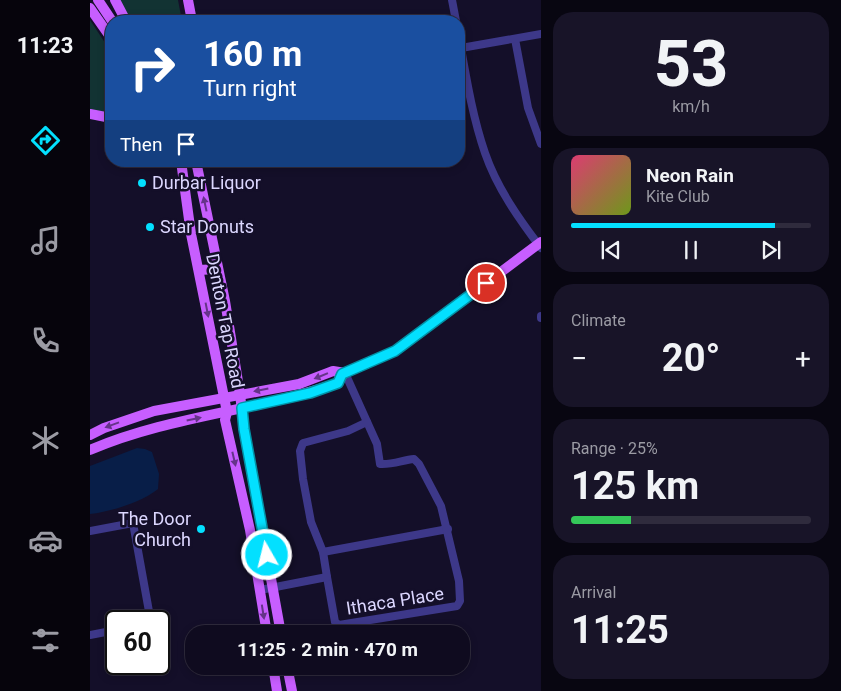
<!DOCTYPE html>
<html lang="en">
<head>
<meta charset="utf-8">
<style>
	body { margin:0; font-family:Roboto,sans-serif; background:#181428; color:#f1f3f6; height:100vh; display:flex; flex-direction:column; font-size:19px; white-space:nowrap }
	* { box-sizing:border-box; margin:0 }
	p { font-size:16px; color:#9b9ba4 }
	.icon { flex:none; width:28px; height:28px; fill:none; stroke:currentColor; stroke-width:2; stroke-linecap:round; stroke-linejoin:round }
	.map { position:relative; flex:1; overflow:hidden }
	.drawer { display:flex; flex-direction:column; gap:12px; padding:12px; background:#080611; width:300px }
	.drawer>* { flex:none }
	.banner { position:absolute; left:15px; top:15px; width:360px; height:152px; border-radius:20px; box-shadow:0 2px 8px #0003,0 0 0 1px #2f2b3d; background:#1a4fa0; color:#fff; overflow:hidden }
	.speed { position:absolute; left:15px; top:610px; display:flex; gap:10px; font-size:25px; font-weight:700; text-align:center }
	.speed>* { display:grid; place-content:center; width:65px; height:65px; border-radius:50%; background:#0f0b1f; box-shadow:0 2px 8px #0003,0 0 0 1px #2f2b3d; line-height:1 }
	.speed .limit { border:2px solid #111; border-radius:8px; background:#fff; color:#111 }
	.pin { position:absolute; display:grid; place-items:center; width:42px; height:42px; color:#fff; margin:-21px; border:2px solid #fff; border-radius:50%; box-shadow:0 1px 5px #0007 }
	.me { position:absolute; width:55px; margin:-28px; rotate:352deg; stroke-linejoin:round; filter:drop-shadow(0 0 4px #0008) }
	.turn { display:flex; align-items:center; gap:18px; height:105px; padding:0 15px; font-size:22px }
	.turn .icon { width:65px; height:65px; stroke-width:2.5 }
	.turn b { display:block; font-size:35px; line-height:42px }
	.then { display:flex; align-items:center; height:48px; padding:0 15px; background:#0003; gap:10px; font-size:19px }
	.big { font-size:38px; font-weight:700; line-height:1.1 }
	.drawer .card { flex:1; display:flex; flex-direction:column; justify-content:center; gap:8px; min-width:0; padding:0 18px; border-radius:20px; background:#181428 }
	.drawer .dial { align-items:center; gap:0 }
	.dial b { font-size:65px; line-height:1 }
	.song { display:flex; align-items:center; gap:15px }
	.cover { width:60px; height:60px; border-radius:8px; background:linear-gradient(135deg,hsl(340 70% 55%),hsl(80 70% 35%)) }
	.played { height:5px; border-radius:2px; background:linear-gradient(90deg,#03e0ff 85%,#2f2b3d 85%) }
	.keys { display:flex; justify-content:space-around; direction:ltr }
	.heat { display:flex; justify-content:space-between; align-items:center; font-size:28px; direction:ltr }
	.charge { height:8px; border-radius:4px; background:linear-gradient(90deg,#34c759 25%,#2f2b3d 0) }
	.trip { position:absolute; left:95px; top:625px; width:285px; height:50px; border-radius:20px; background:#0f0b1f; box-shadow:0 2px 8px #0003,0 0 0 1px #2f2b3d; font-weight:700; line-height:50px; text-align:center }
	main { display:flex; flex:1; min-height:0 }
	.tabs { display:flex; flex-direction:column; width:90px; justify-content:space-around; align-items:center; background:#06040c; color:#9b9ba4 }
	.tabs .icon { width:35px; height:35px }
	.tabs .selected { color:#03e0ff }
	.tabs b { font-size:22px; color:#f1f3f6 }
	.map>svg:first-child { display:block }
	.green { fill:#123333 }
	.water { fill:#081e48 }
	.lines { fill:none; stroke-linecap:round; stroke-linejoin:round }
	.minor { stroke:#3d3889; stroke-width:8 }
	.major { stroke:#c75eff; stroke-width:10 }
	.oneway { fill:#653389 }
	.route-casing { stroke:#0292a6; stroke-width:12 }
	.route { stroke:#03e0ff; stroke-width:9 }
	.poi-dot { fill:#03e0ff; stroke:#140f29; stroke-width:2 }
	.labels { text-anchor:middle; stroke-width:5; stroke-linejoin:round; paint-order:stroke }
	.poi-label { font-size:18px; fill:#dcd7ff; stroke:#140f29; text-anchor:start }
	.street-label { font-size:18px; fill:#dcd7ff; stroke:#140f29 }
</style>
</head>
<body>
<main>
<nav class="tabs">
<b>11:23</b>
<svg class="icon selected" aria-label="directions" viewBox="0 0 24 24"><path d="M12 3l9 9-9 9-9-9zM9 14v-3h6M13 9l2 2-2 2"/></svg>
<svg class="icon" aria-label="music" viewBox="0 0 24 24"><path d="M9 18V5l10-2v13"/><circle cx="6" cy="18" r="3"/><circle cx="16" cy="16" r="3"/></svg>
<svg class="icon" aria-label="phone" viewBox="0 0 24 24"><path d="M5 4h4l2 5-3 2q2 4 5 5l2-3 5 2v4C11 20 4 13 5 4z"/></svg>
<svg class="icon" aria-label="climate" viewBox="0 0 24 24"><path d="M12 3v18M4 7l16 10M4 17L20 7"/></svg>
<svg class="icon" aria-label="car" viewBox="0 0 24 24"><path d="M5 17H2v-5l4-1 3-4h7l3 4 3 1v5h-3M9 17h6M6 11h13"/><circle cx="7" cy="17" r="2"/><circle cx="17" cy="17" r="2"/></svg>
<svg class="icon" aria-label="filters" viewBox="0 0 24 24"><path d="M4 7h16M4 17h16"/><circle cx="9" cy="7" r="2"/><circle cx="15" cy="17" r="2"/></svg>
</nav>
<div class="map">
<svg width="451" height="691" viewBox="0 0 451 691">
	<rect width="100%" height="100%" fill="#140f29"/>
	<g class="green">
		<path d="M 30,0 L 88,0 L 92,21 L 41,21 Z"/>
		<path d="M 0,20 L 21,52 L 21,115 L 0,111 Z"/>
	</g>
	<path class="water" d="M 47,448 L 55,449 L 62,452 L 69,474 L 68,489 C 52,502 20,512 0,514 L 0,466 Z"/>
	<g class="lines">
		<g class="minor">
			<path d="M 362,0 L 366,21"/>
			<path d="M 369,37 C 376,76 382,115 395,153 C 407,188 429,219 451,248"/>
			<path d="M 425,39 L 438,108 L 451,144"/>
			<path d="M 371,48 L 451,34"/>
			<path d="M 451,316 L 451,318"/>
			<path d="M 0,531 L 43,523 L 60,617 L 57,621"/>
			<path d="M 233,552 L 358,529"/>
			<path d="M 237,577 L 245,622 L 249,625 L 367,606 L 370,601 L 369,581 L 351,506 L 329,464 L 324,459 C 313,460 302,465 290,464 L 287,444 L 255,373"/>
			<path d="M 170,590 L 237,577 L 233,552 L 221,522 L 213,479 L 210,451 L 213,443 L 258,431 L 277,422"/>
			<path d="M 0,635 L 26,630"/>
		</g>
		<g class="major">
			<path d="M 8,0 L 22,21"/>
			<path d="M 25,0 L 36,21"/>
			<path d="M 98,0 L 102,21"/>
			<path d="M 0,8 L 21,38"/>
			<path d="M 0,114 L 21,118"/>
			<path d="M 91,161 L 101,234 L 137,412 L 135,420 L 160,530 L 177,634"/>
			<path d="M 106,161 L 135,301 L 150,394 L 154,429 L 191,634"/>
			<path d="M 109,270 L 128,269"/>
			<path d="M 0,435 L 14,428 L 64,411 L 209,384 L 243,371 L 255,373 L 305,351 L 451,242"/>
			<path d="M 0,450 C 79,416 167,411 248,383 L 253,374"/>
			<path d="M 183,666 L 187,691"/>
			<path d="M 197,666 L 202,691"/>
		</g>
	</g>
	<defs><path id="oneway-solid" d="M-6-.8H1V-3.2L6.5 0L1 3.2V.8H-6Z" transform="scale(1.25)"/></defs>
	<g class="oneway">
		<use href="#oneway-solid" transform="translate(115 204) rotate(-102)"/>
		<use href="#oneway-solid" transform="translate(117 310) rotate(79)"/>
		<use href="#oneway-solid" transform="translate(231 376) rotate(158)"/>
		<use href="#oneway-solid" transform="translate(171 390) rotate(169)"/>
		<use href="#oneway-solid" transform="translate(104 419) rotate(-12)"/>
		<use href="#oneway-solid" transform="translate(22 425) rotate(160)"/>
		<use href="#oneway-solid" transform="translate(144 459) rotate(77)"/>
		<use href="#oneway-solid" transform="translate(173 612) rotate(81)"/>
	</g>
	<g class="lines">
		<g class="route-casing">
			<path id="route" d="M 177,555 L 154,429 L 152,408 L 220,393 L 248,383 L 252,374 L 305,351 L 396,283"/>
		</g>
		<use href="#route" class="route"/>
	</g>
	<g class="poi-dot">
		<circle cx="52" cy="183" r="5"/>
		<circle cx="60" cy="227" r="5"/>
		<circle cx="111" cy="529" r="5"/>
	</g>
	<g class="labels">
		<g class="poi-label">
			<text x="62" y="189">Durbar Liquor</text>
			<text x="70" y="233">Star Donuts</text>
			<text x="101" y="525" text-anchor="end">The Door<tspan x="101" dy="21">Church</tspan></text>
		</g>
		<g class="street-label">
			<text transform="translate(135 321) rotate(79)" y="6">Denton Tap Road</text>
			<text transform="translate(305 601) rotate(-9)" y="6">Ithaca Place</text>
		</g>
	</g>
</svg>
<div class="speed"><div class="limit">60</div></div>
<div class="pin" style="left:396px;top:283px;background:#d93025"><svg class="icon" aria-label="arrive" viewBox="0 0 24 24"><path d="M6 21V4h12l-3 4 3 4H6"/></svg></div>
<svg class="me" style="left:177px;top:555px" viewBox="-20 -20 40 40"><circle r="17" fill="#03e0ff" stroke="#fff" stroke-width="3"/><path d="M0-11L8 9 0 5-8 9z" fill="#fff"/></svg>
<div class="trip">11:25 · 2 min · 470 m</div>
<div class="banner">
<div class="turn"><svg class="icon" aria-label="right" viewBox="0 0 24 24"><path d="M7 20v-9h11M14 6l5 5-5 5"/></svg><div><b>160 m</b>Turn right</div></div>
<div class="then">Then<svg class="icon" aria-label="arrive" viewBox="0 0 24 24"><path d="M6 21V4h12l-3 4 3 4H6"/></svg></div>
</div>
</div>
<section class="drawer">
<div class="card dial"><b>53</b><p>km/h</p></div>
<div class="card">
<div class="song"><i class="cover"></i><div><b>Neon Rain</b><p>Kite Club</p></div></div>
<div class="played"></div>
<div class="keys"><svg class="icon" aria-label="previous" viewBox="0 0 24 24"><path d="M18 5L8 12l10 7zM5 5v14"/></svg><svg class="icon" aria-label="pause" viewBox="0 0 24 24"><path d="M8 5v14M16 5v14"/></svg><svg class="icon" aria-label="next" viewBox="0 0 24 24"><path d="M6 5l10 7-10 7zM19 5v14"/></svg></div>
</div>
<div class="card"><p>Climate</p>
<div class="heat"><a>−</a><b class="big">20°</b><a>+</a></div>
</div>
<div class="card"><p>Range · 25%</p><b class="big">125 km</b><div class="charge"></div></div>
<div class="card"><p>Arrival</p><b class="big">11:25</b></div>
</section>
</main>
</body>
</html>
